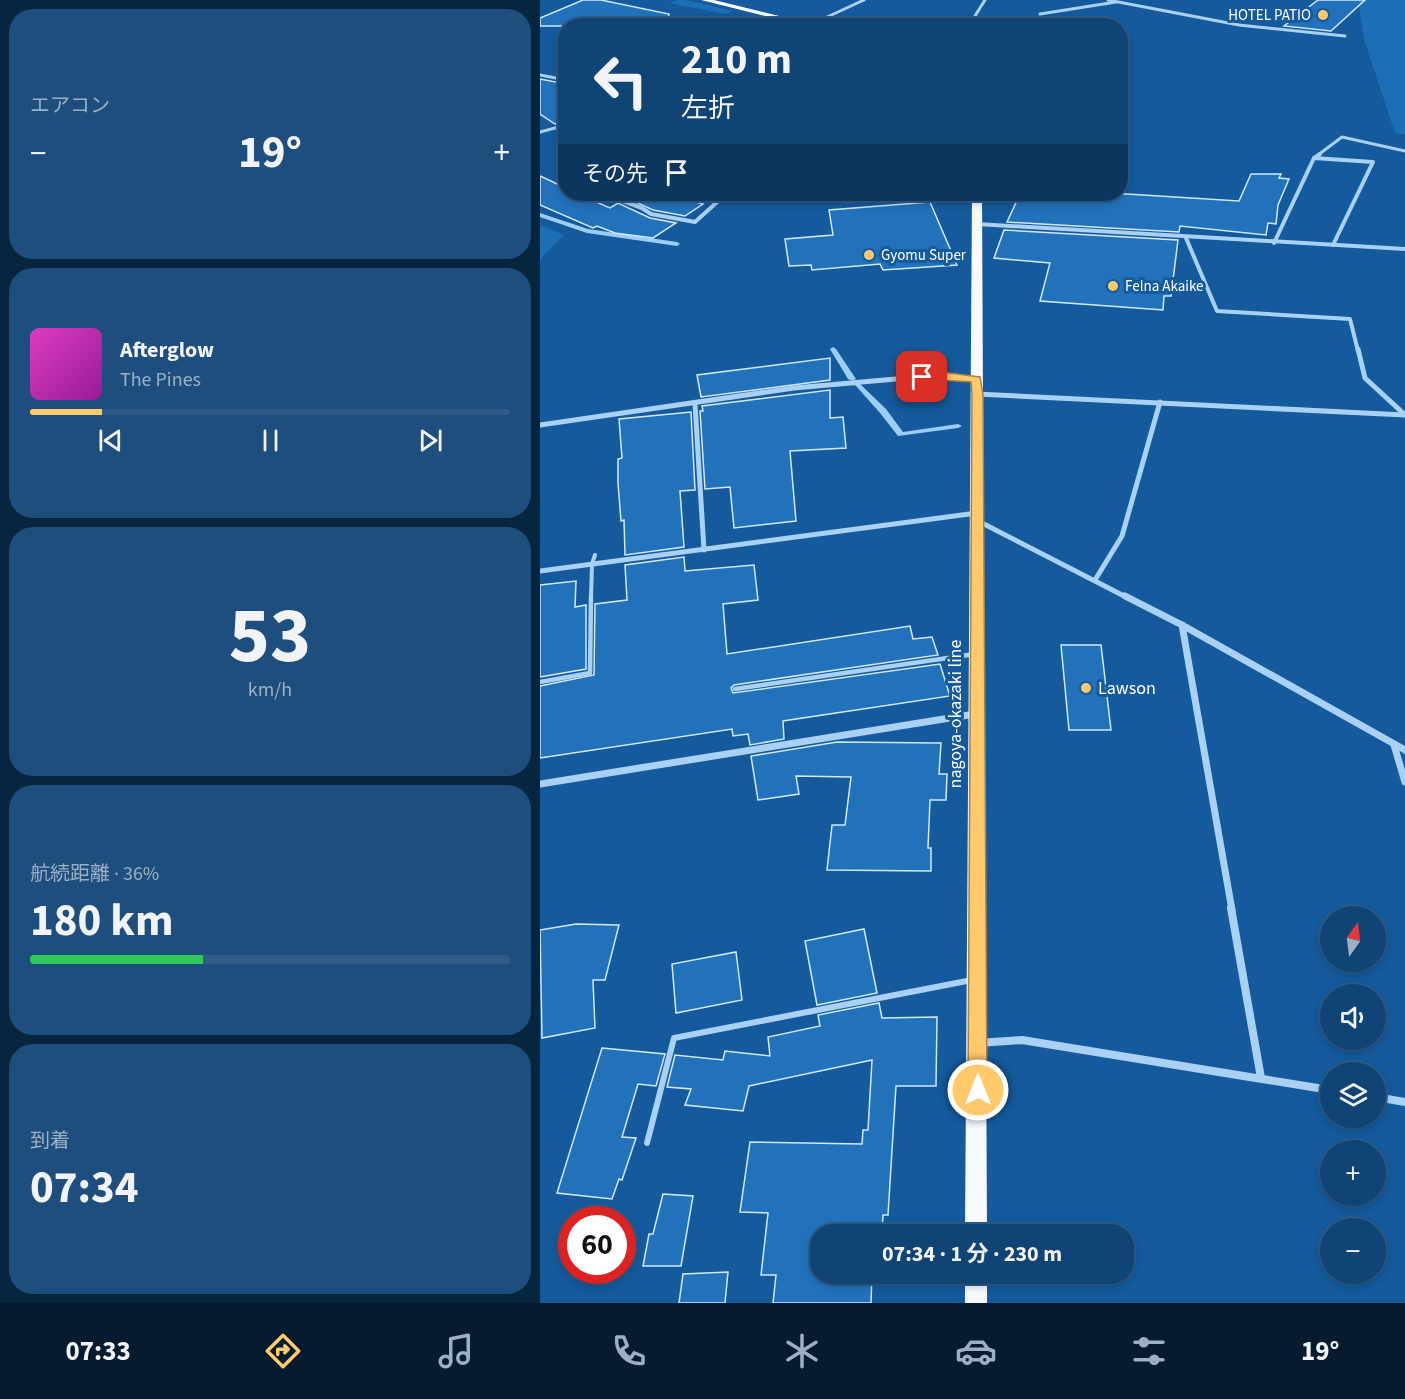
<!DOCTYPE html>
<html lang="ja">
<head>
<meta charset="utf-8">
<style>
	body { margin:0; font-family:"Source Sans 3","Noto Sans JP",sans-serif; background:#1d4e7d; color:#f1f3f6; height:100vh; display:flex; flex-direction:column; font-size:22px; white-space:nowrap }
	* { box-sizing:border-box; margin:0 }
	p { font-size:20px; color:#9bb0c5 }
	.icon { flex:none; width:33px; height:33px; fill:none; stroke:currentColor; stroke-width:2; stroke-linecap:round; stroke-linejoin:round }
	.map { position:relative; flex:1; overflow:hidden }
	.side { display:flex; flex-direction:column; gap:9px; padding:9px; background:#082540; width:540px }
	.side>* { flex:none }
	.guide { position:absolute; left:18px; top:18px; width:570px; height:183px; border-radius:24px; box-shadow:0 3px 9px #0003,0 0 0 2px #2f5c87; background:#0f4475; color:#f1f3f6; overflow:hidden }
	.needle { width:39px; rotate:14deg }
	.fabs { position:absolute; left:780px; top:906px; display:grid; gap:12px }
	.fabs a { display:grid; place-items:center; width:66px; height:66px; border-radius:50%; background:#0f4475; box-shadow:0 3px 9px #0003,0 0 0 2px #2f5c87; font-size:30px }
	.speed { position:absolute; left:18px; top:1206px; display:flex; gap:12px; font-size:30px; font-weight:700; text-align:center }
	.speed>* { display:grid; place-content:center; width:78px; height:78px; border-radius:50%; background:#0f4475; box-shadow:0 3px 9px #0003,0 0 0 2px #2f5c87; line-height:1 }
	.speed .limit { border:9px solid #d22; background:#fff; color:#111 }
	.pin { position:absolute; display:grid; place-items:center; width:51px; height:51px; color:#fff; margin:-26px; border-radius:12px; box-shadow:0 3px 9px #0006 }
	.me { position:absolute; width:66px; margin:-33px; rotate:0deg; stroke-linejoin:round; filter:drop-shadow(0 0 4px #0008) }
	.turn { display:flex; align-items:center; gap:21px; height:126px; padding:0 24px; font-size:27px }
	.turn .icon { width:78px; height:78px; stroke-width:2.5 }
	.turn b { display:block; font-size:42px; line-height:51px }
	.then { display:flex; align-items:center; height:57px; padding:0 24px; background:#0003; gap:12px; font-size:22px }
	.big { font-size:45px; font-weight:700; line-height:1.1 }
	.side .widget { flex:1; display:flex; flex-direction:column; justify-content:center; gap:9px; min-width:0; padding:0 21px; border-radius:24px; background:#1d4e7d }
	.side .dial { align-items:center; gap:0 }
	.dial b { font-size:78px; line-height:1 }
	.song { display:flex; align-items:center; gap:18px }
	.cover { width:72px; height:72px; border-radius:9px; background:linear-gradient(135deg,hsl(310 70% 55%),hsl(300 70% 35%)) }
	.played { height:6px; border-radius:3px; background:linear-gradient(90deg,#ffc96c 15%,#2f5c87 15%) }
	.keys { display:flex; justify-content:space-around; direction:ltr }
	.heat { display:flex; justify-content:space-between; align-items:center; font-size:33px; direction:ltr }
	.charge { height:9px; border-radius:4px; background:linear-gradient(90deg,#34c759 36%,#2f5c87 0) }
	.trip { position:absolute; left:270px; top:1224px; width:324px; height:60px; border-radius:24px; background:#0f4475; box-shadow:0 3px 9px #0003,0 0 0 2px #2f5c87; font-weight:700; line-height:60px; text-align:center }
	.dock { display:flex; height:96px; justify-content:space-around; align-items:center; background:#061b2f; color:#9bb0c5 }
	.dock .icon { width:42px; height:42px }
	.dock .selected { color:#ffc96c }
	.dock b { font-size:27px; color:#f1f3f6 }
	main { display:flex; flex:1; min-height:0 }
	.map>svg:first-child { display:block }
	.green { fill:#1c6eb6 }
	.lines { fill:none; stroke-linecap:round; stroke-linejoin:round }
	.stream { fill:#9ccdf6; fill-rule:evenodd }
	.building { fill:#2272bb; stroke:#d2e9fd; stroke-width:1.5 }
	.lane-far2 { stroke:#a9d1f3; stroke-width:4 }
	.lane-far1 { stroke:#a9d1f3; stroke-width:4.5 }
	.lane { stroke:#a9d1f3; stroke-width:6 }
	.street-far4 { stroke:#a9d1f3; stroke-width:3 }
	.street-far3 { stroke:#a9d1f3; stroke-width:4 }
	.street-far2 { stroke:#a9d1f3; stroke-width:5 }
	.street-far1 { stroke:#a9d1f3; stroke-width:7 }
	.street { stroke:#a9d1f3; stroke-width:8 }
	.primary { fill:#f6faff; fill-rule:evenodd }
	.route { fill:#ffc96c; stroke:#a68346; stroke-width:1.5 }
	.poi-dot { fill:#ffc96c; stroke:#145a9c; stroke-width:2 }
	.labels { text-anchor:middle; stroke-width:6; stroke-linejoin:round; paint-order:stroke }
	.far-poi-label { font-size:15px; fill:#fff; stroke:#145a9c; text-anchor:start }
	.poi-label { font-size:18px; fill:#fff; stroke:#145a9c; text-anchor:start }
	.street-label { font-size:18px; fill:#fff; stroke:#145a9c }
</style>
</head>
<body>
<main>
<section class="side">
<div class="widget"><p>エアコン</p>
<div class="heat"><a>−</a><b class="big">19°</b><a>+</a></div>
</div>
<div class="widget">
<div class="song"><i class="cover"></i><div><b>Afterglow</b><p>The Pines</p></div></div>
<div class="played"></div>
<div class="keys"><svg class="icon" aria-label="previous" viewBox="0 0 24 24"><path d="M18 5L8 12l10 7zM5 5v14"/></svg><svg class="icon" aria-label="pause" viewBox="0 0 24 24"><path d="M8 5v14M16 5v14"/></svg><svg class="icon" aria-label="next" viewBox="0 0 24 24"><path d="M6 5l10 7-10 7zM19 5v14"/></svg></div>
</div>
<div class="widget dial"><b>53</b><p>km/h</p></div>
<div class="widget"><p>航続距離 · 36%</p><b class="big">180 km</b><div class="charge"></div></div>
<div class="widget"><p>到着</p><b class="big">07:34</b></div>
</section>
<div class="map">
<svg width="865" height="1303" viewBox="0 0 865 1303">
	<rect width="100%" height="100%" fill="#145a9c"/>
	<g class="green">
		<path d="M 138,0 L 146,0 L 193,11 L 185,14 L 129,3 Z"/>
		<path d="M 818,0 L 865,0 L 865,134 L 855,133 L 824,39 Z"/>
		<path d="M 0,225 L 24,235 L 0,259 Z"/>
	</g>
	<g class="lines">
		<g class="stream">
			<path d="M 0,213 L 48,229 L 137,242 L 140,244 L 137,246 L 47,233 L 0,217 Z"/>
			<path d="M 293,347 L 296,349 L 316,379 L 314,380 L 310,380 L 308,379 L 290,349 Z"/>
			<path d="M 318,383 L 320,384 L 346,409 L 363,432 L 418,424 L 422,426 L 418,428 L 358,436 L 340,413 L 316,386 L 314,385 Z"/>
		</g>
	</g>
	<g class="building">
		<path d="M 43,0 L 61,0 L 129,14 L 128,26 L 0,26 L 0,18 Z"/>
		<path d="M 778,0 L 825,0 L 791,31 L 744,26 Z"/>
		<path d="M 0,79 L 26,84 L 26,121 L 15,124 L 0,114 Z"/>
		<path d="M 711,174 L 741,174 L 739,178 L 749,179 L 738,205 L 736,224 L 728,223 L 726,235 L 640,226 L 639,232 L 467,222 L 480,194 L 587,194 L 699,201 Z"/>
		<path d="M 0,176 L 26,188 L 26,194 L 38,194 L 70,208 L 78,203 L 110,218 L 136,223 L 113,238 L 75,233 L 57,226 L 53,228 L 0,205 Z"/>
		<path d="M 96,194 L 127,194 L 163,204 L 145,216 L 113,210 L 87,198 Z"/>
		<path d="M 390,202 L 417,265 L 343,270 L 340,264 L 272,270 L 271,265 L 249,266 L 245,239 L 293,235 L 289,210 Z"/>
		<path d="M 464,230 L 638,240 L 631,296 L 624,296 L 623,310 L 500,301 L 510,263 L 454,258 Z"/>
		<path d="M 290,358 L 290,380 L 161,397 L 157,375 Z"/>
		<path d="M 290,390 L 290,418 L 303,417 L 306,448 L 250,451 L 256,521 L 194,528 L 190,487 L 165,489 L 160,411 L 163,411 L 162,406 Z"/>
		<path d="M 151,412 L 155,490 L 140,491 L 144,547 L 85,555 L 84,520 L 81,521 L 78,483 L 78,459 L 82,458 L 79,419 Z"/>
		<path d="M 144,557 L 145,571 L 214,565 L 218,600 L 183,604 L 187,654 L 370,626 L 373,639 L 392,637 L 398,655 L 194,685 L 191,688 L 193,693 L 400,664 L 410,696 L 243,721 L 244,739 L 210,745 L 208,734 L 193,736 L 192,729 L 0,758 L 0,686 L 54,675 L 55,604 L 87,600 L 85,565 Z"/>
		<path d="M 36,581 L 35,607 L 46,605 L 46,669 L 0,677 L 0,585 Z"/>
		<path d="M 521,645 L 561,645 L 571,730 L 529,730 Z"/>
		<path d="M 297,742 L 401,743 L 399,774 L 407,774 L 406,800 L 390,800 L 388,848 L 391,848 L 391,871 L 287,870 L 292,825 L 305,825 L 311,777 L 256,776 L 259,794 L 218,800 L 211,756 Z"/>
		<path d="M 36,924 L 79,925 L 65,980 L 53,980 L 55,1028 L 2,1038 L 0,930 Z"/>
		<path d="M 324,929 L 337,993 L 277,1005 L 265,941 Z"/>
		<path d="M 196,952 L 202,1000 L 136,1013 L 132,964 Z"/>
		<path d="M 339,1003 L 342,1018 L 397,1017 L 396,1086 L 356,1086 L 348,1215 L 343,1215 L 342,1234 L 280,1234 L 280,1274 L 332,1274 L 331,1303 L 233,1303 L 236,1275 L 221,1275 L 228,1213 L 200,1212 L 210,1142 L 322,1144 L 323,1130 L 328,1130 L 332,1060 L 209,1086 L 203,1111 L 145,1105 L 151,1089 L 127,1087 L 135,1055 L 183,1060 L 185,1051 L 230,1056 L 228,1037 L 280,1026 L 278,1015 Z"/>
		<path d="M 62,1048 L 125,1054 L 116,1086 L 98,1084 L 82,1137 L 96,1138 L 82,1180 L 79,1179 L 72,1199 L 17,1193 Z"/>
		<path d="M 123,1194 L 153,1196 L 141,1266 L 103,1266 L 109,1234 L 113,1234 Z"/>
		<path d="M 188,1272 L 185,1303 L 139,1303 L 143,1274 Z"/>
	</g>
	<g class="lines">
		<path class="lane-far2" d="M 51,598 L 52,564 L 55,555"/>
		<g class="lane-far1">
			<path d="M 0,682 L 50,673 L 51,596"/>
			<path d="M 195,689 L 435,654"/>
		</g>
		<path class="lane" d="M 107,1143 L 134,1038 L 432,980"/>
		<g class="street-far4">
			<path d="M 568,0 L 699,25 L 805,36"/>
			<path d="M 500,14 L 576,2"/>
			<path d="M 272,24 L 324,0"/>
			<path d="M 434,26 L 435,16 L 445,0"/>
			<path d="M 0,75 L 26,80"/>
			<path d="M 0,132 L 26,125"/>
			<path d="M 778,155 L 802,137 L 865,151"/>
		</g>
		<g class="street-far3">
			<path d="M 774,158 L 780,154"/>
			<path d="M 64,194 L 102,208 L 111,214 L 155,222 L 186,194"/>
			<path d="M 437,224 L 865,249"/>
			<path d="M 646,238 L 677,311 L 810,319 L 818,351"/>
			<path d="M 734,243 L 774,158 L 833,162 L 793,245"/>
		</g>
		<g class="street-far2">
			<path d="M 818,349 L 825,378 L 865,415"/>
			<path d="M 437,394 L 865,415"/>
			<path d="M 155,404 L 164,550"/>
			<path d="M 0,425 L 254,388 L 401,375 L 436,379"/>
			<path d="M 438,521 L 588,598"/>
			<path d="M 0,571 L 437,513"/>
			<path d="M 555,580 L 582,536 L 620,402"/>
		</g>
		<g class="street-far1">
			<path d="M 585,596 L 642,625 L 865,750"/>
			<path d="M 642,625 L 692,910"/>
			<path d="M 854,745 L 865,782"/>
			<path d="M 0,784 L 435,714"/>
		</g>
		<g class="street">
			<path d="M 691,908 L 721,1078"/>
			<path d="M 438,1043 L 482,1040 L 790,1090"/>
			<path d="M 836,1097 L 865,1102"/>
		</g>
		<g class="primary">
			<path d="M 161,0 L 174,0 L 280,26 L 265,26 Z"/>
			<path d="M 432,194 L 442,194 L 447,1234 L 425,1234 Z"/>
			<rect x="425" y="1274" width="22" height="29"/>
		</g>
	</g>
	<path class="route" d="M 401,372 L 440,377 L 443,394 L 447,1090 L 444,1097 L 438,1099 L 431,1097 L 428,1090 L 432,394 L 431,382 C 420,381 381,380 377,377 L 382,374 Z"/>
	<g class="poi-dot">
		<circle cx="783" cy="15" r="6"/>
		<circle cx="329" cy="255" r="6"/>
		<circle cx="573" cy="286" r="6"/>
		<circle cx="546" cy="688" r="6"/>
	</g>
	<g class="labels">
		<g class="far-poi-label">
			<text x="771" y="20" text-anchor="end">HOTEL PATIO</text>
			<text x="341" y="260">Gyomu Super</text>
			<text x="585" y="291">Felna Akaike</text>
		</g>
		<g class="poi-label">
			<text x="558" y="694">Lawson</text>
		</g>
		<g class="street-label">
			<text transform="translate(415 714) rotate(-90)" y="6">nagoya-okazaki line</text>
		</g>
	</g>
</svg>
<div class="fabs">
<a><svg class="needle" viewBox="-14 -14 28 28"><path d="M0-13l5 13h-10z" fill="#e53935"/><path d="M0 13l5-13h-10z" fill="#9bb0c5"/></svg></a>
<a><svg class="icon" aria-label="sound" viewBox="0 0 24 24"><path d="M4 9h4l5-4v14l-5-4H4zM17 9q2 3 0 6"/></svg></a>
<a><svg class="icon" aria-label="layers" viewBox="0 0 24 24"><path d="M12 4l9 5-9 5-9-5zM3 14l9 5 9-5"/></svg></a>
<a>+</a>
<a>−</a>
</div>
<div class="speed"><div class="limit">60</div></div>
<div class="pin" style="left:382px;top:377px;background:#d93025"><svg class="icon" aria-label="arrive" viewBox="0 0 24 24"><path d="M6 21V4h12l-3 4 3 4H6"/></svg></div>
<svg class="me" style="left:438px;top:1090px" viewBox="-20 -20 40 40"><circle r="17" fill="#ffc96c" stroke="#fff" stroke-width="3"/><path d="M0-11L8 9 0 5-8 9z" fill="#fff"/></svg>
<div class="trip">07:34 · 1 分 · 230 m</div>
<div class="guide">
<div class="turn"><svg class="icon" aria-label="left" viewBox="0 0 24 24"><path d="M17 20v-9H6M10 6l-5 5 5 5"/></svg><div><b>210 m</b>左折</div></div>
<div class="then">その先<svg class="icon" aria-label="arrive" viewBox="0 0 24 24"><path d="M6 21V4h12l-3 4 3 4H6"/></svg></div>
</div>
</div>
</main>
<nav class="dock">
<b>07:33</b>
<svg class="icon selected" aria-label="directions" viewBox="0 0 24 24"><path d="M12 3l9 9-9 9-9-9zM9 14v-3h6M13 9l2 2-2 2"/></svg>
<svg class="icon" aria-label="music" viewBox="0 0 24 24"><path d="M9 18V5l10-2v13"/><circle cx="6" cy="18" r="3"/><circle cx="16" cy="16" r="3"/></svg>
<svg class="icon" aria-label="phone" viewBox="0 0 24 24"><path d="M5 4h4l2 5-3 2q2 4 5 5l2-3 5 2v4C11 20 4 13 5 4z"/></svg>
<svg class="icon" aria-label="climate" viewBox="0 0 24 24"><path d="M12 3v18M4 7l16 10M4 17L20 7"/></svg>
<svg class="icon" aria-label="car" viewBox="0 0 24 24"><path d="M5 17H2v-5l4-1 3-4h7l3 4 3 1v5h-3M9 17h6M6 11h13"/><circle cx="7" cy="17" r="2"/><circle cx="17" cy="17" r="2"/></svg>
<svg class="icon" aria-label="filters" viewBox="0 0 24 24"><path d="M4 7h16M4 17h16"/><circle cx="9" cy="7" r="2"/><circle cx="15" cy="17" r="2"/></svg>
<b>19°</b>
</nav>
</body>
</html>
